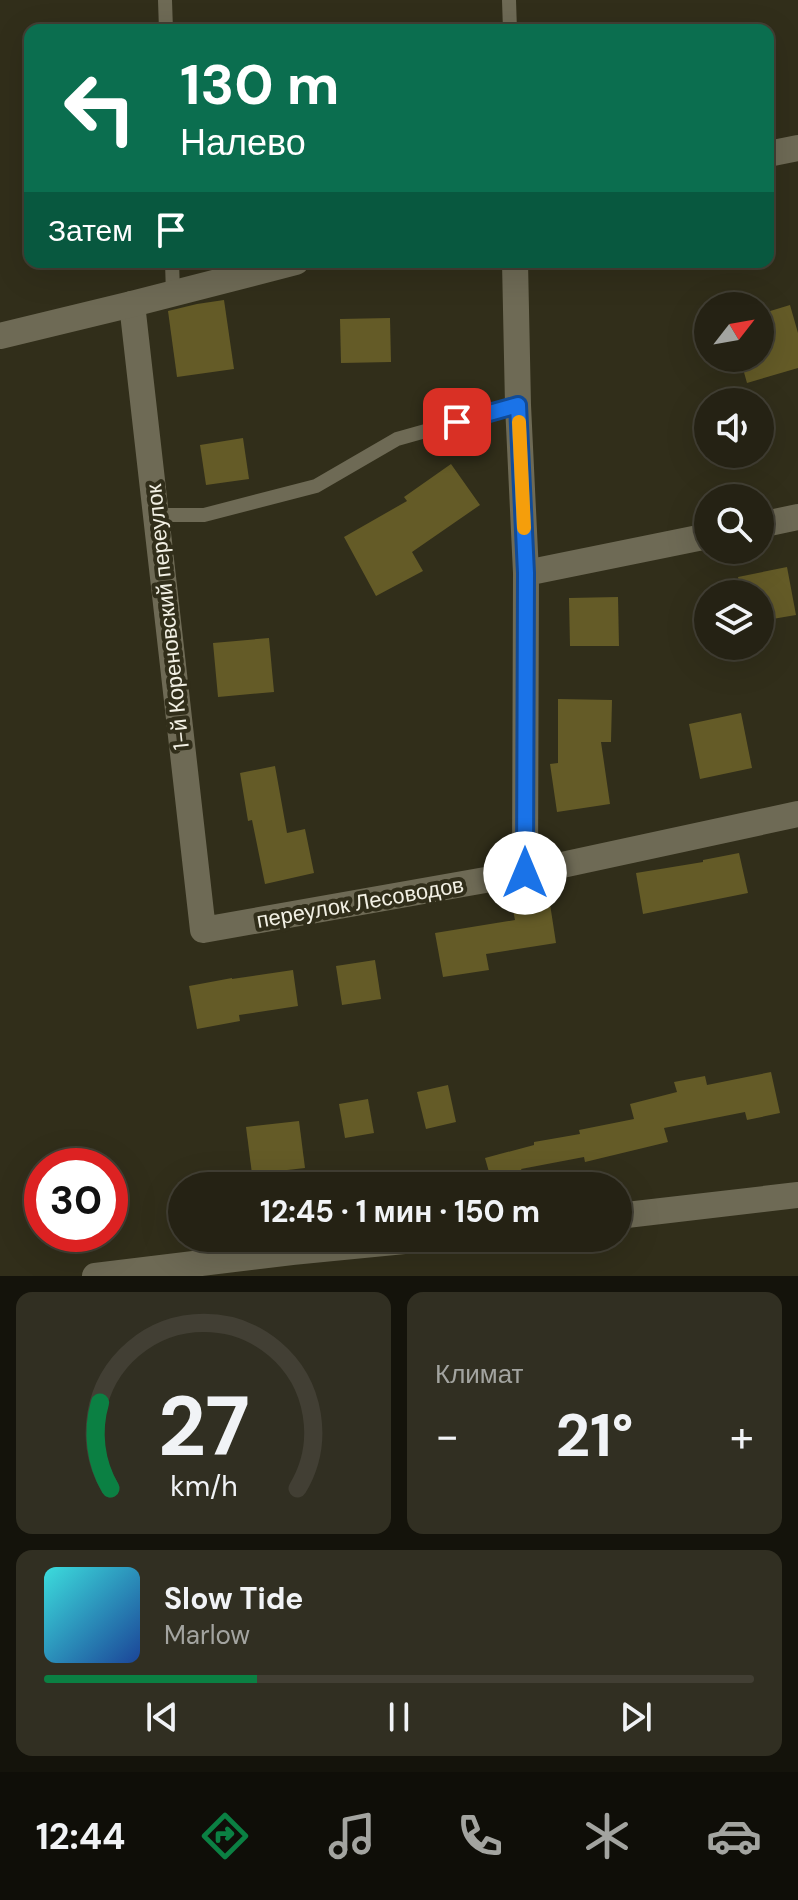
<!DOCTYPE html>
<html lang="ru">
<head>
<meta charset="utf-8">
<style>
	body { margin:0; font-family:"DM Sans",sans-serif; background:#312f22; color:#f1f3f6; height:100vh; display:flex; flex-direction:column; font-size:30px; white-space:nowrap }
	* { box-sizing:border-box; margin:0 }
	p { font-size:26px; color:#a3a4a0 }
	.icon { flex:none; width:44px; height:44px; fill:none; stroke:currentColor; stroke-width:2; stroke-linecap:round; stroke-linejoin:round }
	.map { position:relative; height:1276px; overflow:hidden }
	.panel { display:flex; flex-direction:column; gap:16px; padding:16px; background:#14130b; flex:1 }
	.panel>* { flex:none }
	.hud { position:absolute; left:24px; top:24px; width:750px; height:244px; border-radius:16px; box-shadow:0 8px 32px #0002,0 0 0 2px #423f34; background:#0b6e4f; color:#fff; overflow:hidden }
	.needle { width:52px; rotate:59deg }
	.tools { position:absolute; left:694px; top:292px; display:grid; gap:16px }
	.tools a { display:grid; place-items:center; width:80px; height:80px; border-radius:50%; background:#252214; box-shadow:0 8px 32px #0002,0 0 0 2px #423f34; font-size:40px }
	.speed { position:absolute; left:24px; top:1148px; display:flex; gap:16px; font-size:40px; font-weight:700; text-align:center }
	.speed>* { display:grid; place-content:center; width:104px; height:104px; border-radius:50%; background:#252214; box-shadow:0 8px 32px #0002,0 0 0 2px #423f34; line-height:1 }
	.speed .limit { border:12px solid #d22; background:#fff; color:#111 }
	.pin { position:absolute; display:grid; place-items:center; width:68px; height:68px; color:#fff; margin:-34px; border-radius:16px; box-shadow:0 4px 12px #0006 }
	.me { position:absolute; width:88px; margin:-44px; rotate:0deg; stroke-linejoin:round; filter:drop-shadow(0 0 6px #0008) }
	.turn { display:flex; align-items:center; gap:28px; height:168px; padding:0 24px; font-size:36px }
	.turn .icon { width:104px; height:104px; stroke-width:2.5 }
	.turn b { display:block; font-size:56px; line-height:68px }
	.then { display:flex; align-items:center; height:76px; padding:0 24px; background:#0003; gap:16px; font-size:30px }
	.big { font-size:60px; font-weight:700; line-height:1.1 }
	.panel .widget { flex:1; display:flex; flex-direction:column; justify-content:center; gap:12px; min-width:0; padding:0 28px; border-radius:16px; background:#312f22 }
	.panel .dial { align-items:center; gap:0 }
	.dial svg { height:208px; overflow:visible; fill:none; stroke:#423f34; stroke-width:7; stroke-linecap:round; text-anchor:middle }
	.dial text { fill:#f1f3f6; stroke:none }
	.song { display:flex; align-items:center; gap:24px }
	.cover { width:96px; height:96px; border-radius:12px; background:linear-gradient(135deg,hsl(180 70% 55%),hsl(220 70% 35%)) }
	.played { height:8px; border-radius:4px; background:linear-gradient(90deg,#0b8043 30%,#423f34 30%) }
	.keys { display:flex; justify-content:space-around; direction:ltr }
	.heat { display:flex; justify-content:space-between; align-items:center; font-size:44px; direction:ltr }
	.panel .tiles { flex:1; display:grid; gap:16px; grid-template-columns:1fr 1fr }
	.widget:last-child { grid-column:span 2 }
	.trip { position:absolute; left:168px; top:1172px; width:464px; height:80px; border-radius:40px; background:#252214; box-shadow:0 8px 32px #0002,0 0 0 2px #423f34; font-weight:700; line-height:80px; text-align:center }
	.dock { display:flex; height:128px; justify-content:space-around; align-items:center; background:#0f0e08; color:#a3a4a0 }
	.dock .icon { width:56px; height:56px }
	.dock .selected { color:#0b8043 }
	.dock b { font-size:36px; color:#f1f3f6 }
	.map>svg:first-child { display:block }
	.building { fill:#645b27 }
	.lines { fill:none; stroke-linecap:round; stroke-linejoin:round }
	.lane { stroke:#6e6a55; stroke-width:14 }
	.street { stroke:#6e6a55; stroke-width:26 }
	.route-casing { stroke:#114b97; stroke-width:20 }
	.route { stroke:#1a73e8; stroke-width:14 }
	.slow { stroke:#f59e0b; stroke-width:14 }
	.labels { text-anchor:middle; stroke-width:8; stroke-linejoin:round; paint-order:stroke }
	.street-label { font-size:22px; fill:#f2f0e4; stroke:#312e1a }
</style>
</head>
<body>
<div class="map">
<svg width="798" height="1276" viewBox="0 0 798 1276">
	<rect width="100%" height="100%" fill="#312e1a"/>
	<g class="building">
		<path d="M 224,300 L 234,369 L 177,377 L 168,311 L 197,304 Z"/>
		<path d="M 790,305 L 798,333 L 798,368 L 747,383 L 740,358 L 760,358 L 760,314 Z"/>
		<path d="M 390,318 L 391,362 L 341,363 L 340,319 Z"/>
		<path d="M 243,438 L 249,479 L 206,485 L 200,445 Z"/>
		<path d="M 451,464 L 480,505 L 412,552 L 423,571 L 376,596 L 344,537 L 407,501 L 404,497 Z"/>
		<path d="M 787,567 L 796,615 L 760,621 L 760,594 L 742,594 L 738,577 Z"/>
		<path d="M 618,597 L 619,646 L 570,646 L 569,598 Z"/>
		<path d="M 269,638 L 274,692 L 218,697 L 213,643 Z"/>
		<path d="M 558,699 L 612,700 L 611,742 L 601,742 L 610,804 L 557,812 L 550,764 L 558,763 Z"/>
		<path d="M 741,713 L 752,768 L 700,779 L 689,724 Z"/>
		<path d="M 275,766 L 287,833 L 305,829 L 314,873 L 265,884 L 252,820 L 248,821 L 240,773 Z"/>
		<path d="M 739,853 L 748,893 L 643,914 L 636,873 L 703,862 L 703,860 Z"/>
		<path d="M 550,904 L 556,943 L 486,954 L 489,970 L 443,977 L 435,933 L 515,920 L 513,910 Z"/>
		<path d="M 375,960 L 381,999 L 342,1005 L 336,966 Z"/>
		<path d="M 293,970 L 298,1006 L 239,1015 L 240,1021 L 197,1029 L 189,986 L 232,978 L 232,979 Z"/>
		<path d="M 771,1072 L 780,1113 L 747,1120 L 745,1112 L 664,1128 L 668,1142 L 585,1162 L 584,1157 L 521,1169 L 522,1171 L 491,1179 L 485,1158 L 534,1145 L 534,1142 L 580,1134 L 579,1130 L 634,1119 L 630,1104 L 677,1092 L 674,1082 L 705,1076 L 707,1085 Z"/>
		<path d="M 448,1085 L 456,1122 L 426,1129 L 417,1092 Z"/>
		<path d="M 368,1099 L 374,1133 L 345,1138 L 339,1104 Z"/>
		<path d="M 299,1121 L 305,1168 L 252,1174 L 246,1127 Z"/>
	</g>
	<g class="lines">
		<g class="lane">
			<path d="M 165,0 L 166,30"/>
			<path d="M 509,0 L 510,30"/>
			<path d="M 172,262 L 173,294"/>
			<path d="M 156,515 L 204,515 L 316,486 L 397,439 L 518,405"/>
		</g>
		<g class="street">
			<path d="M 768,154 L 798,148"/>
			<path d="M 515,262 L 518,405 L 526,573 L 525,873"/>
			<path d="M 132,304 L 203,930 L 525,873 L 798,814"/>
			<path d="M 0,336 L 132,304 L 296,262"/>
			<path d="M 760,525 L 798,517"/>
			<path d="M 526,573 L 708,536"/>
			<path d="M 618,1216 L 798,1195"/>
			<path d="M 95,1276 L 292,1252 L 435,1238"/>
		</g>
	</g>
	<g class="lines">
		<g class="route-casing">
			<path id="route" d="M 457,422 L 518,405 L 526,573 L 525,873"/>
		</g>
		<use href="#route" class="route"/>
		<path class="slow" d="M 519,422 L 524,528"/>
	</g>
	<g class="labels">
		<g class="street-label">
			<text transform="translate(167 617) rotate(-96)" y="8">1-й Кореновский переулок</text>
			<text transform="translate(360 902) rotate(-10)" y="8">переулок Лесоводов</text>
		</g>
	</g>
</svg>
<div class="tools">
<a><svg class="needle" viewBox="-14 -14 28 28"><path d="M0-13l5 13h-10z" fill="#e53935"/><path d="M0 13l5-13h-10z" fill="#a3a4a0"/></svg></a>
<a><svg class="icon" aria-label="sound" viewBox="0 0 24 24"><path d="M4 9h4l5-4v14l-5-4H4zM17 9q2 3 0 6"/></svg></a>
<a><svg class="icon" aria-label="search" viewBox="0 0 24 24"><circle cx="10" cy="10" r="6"/><path d="M15 15l6 6"/></svg></a>
<a><svg class="icon" aria-label="layers" viewBox="0 0 24 24"><path d="M12 4l9 5-9 5-9-5zM3 14l9 5 9-5"/></svg></a>
</div>
<div class="speed"><div class="limit">30</div></div>
<div class="pin" style="left:457px;top:422px;background:#d93025"><svg class="icon" aria-label="arrive" viewBox="0 0 24 24"><path d="M6 21V4h12l-3 4 3 4H6"/></svg></div>
<svg class="me" style="left:525px;top:873px" viewBox="-20 -20 40 40"><circle r="19" fill="#fff"/><path d="M0-13L10 11 0 6-10 11z" fill="#1a73e8"/></svg>
<div class="trip">12:45 · 1 мин · 150 m</div>
<div class="hud">
<div class="turn"><svg class="icon" aria-label="left" viewBox="0 0 24 24"><path d="M17 20v-9H6M10 6l-5 5 5 5"/></svg><div><b>130 m</b>Налево</div></div>
<div class="then">Затем<svg class="icon" aria-label="arrive" viewBox="0 0 24 24"><path d="M6 21V4h12l-3 4 3 4H6"/></svg></div>
</div>
</div>
<section class="panel">
<div class="tiles">
<div class="widget dial"><svg viewBox="0 0 100 80">
<path d="M14 69A42 42 0 1 1 86 69"/>
<path d="M14 69A42 42 0 0 1 10 36" stroke="#0b8043"/>
<text x="50" y="56" font-size="32" font-weight="700">27</text>
<text x="50" y="72" font-size="11">km/h</text>
</svg></div>
<div class="widget"><p>Климат</p>
<div class="heat"><a>−</a><b class="big">21°</b><a>+</a></div>
</div>
<div class="widget">
<div class="song"><i class="cover"></i><div><b>Slow Tide</b><p>Marlow</p></div></div>
<div class="played"></div>
<div class="keys"><svg class="icon" aria-label="previous" viewBox="0 0 24 24"><path d="M18 5L8 12l10 7zM5 5v14"/></svg><svg class="icon" aria-label="pause" viewBox="0 0 24 24"><path d="M8 5v14M16 5v14"/></svg><svg class="icon" aria-label="next" viewBox="0 0 24 24"><path d="M6 5l10 7-10 7zM19 5v14"/></svg></div>
</div>
</div>
</section>
<nav class="dock">
<b>12:44</b>
<svg class="icon selected" aria-label="directions" viewBox="0 0 24 24"><path d="M12 3l9 9-9 9-9-9zM9 14v-3h6M13 9l2 2-2 2"/></svg>
<svg class="icon" aria-label="music" viewBox="0 0 24 24"><path d="M9 18V5l10-2v13"/><circle cx="6" cy="18" r="3"/><circle cx="16" cy="16" r="3"/></svg>
<svg class="icon" aria-label="phone" viewBox="0 0 24 24"><path d="M5 4h4l2 5-3 2q2 4 5 5l2-3 5 2v4C11 20 4 13 5 4z"/></svg>
<svg class="icon" aria-label="climate" viewBox="0 0 24 24"><path d="M12 3v18M4 7l16 10M4 17L20 7"/></svg>
<svg class="icon" aria-label="car" viewBox="0 0 24 24"><path d="M5 17H2v-5l4-1 3-4h7l3 4 3 1v5h-3M9 17h6M6 11h13"/><circle cx="7" cy="17" r="2"/><circle cx="17" cy="17" r="2"/></svg>
</nav>
</body>
</html>
